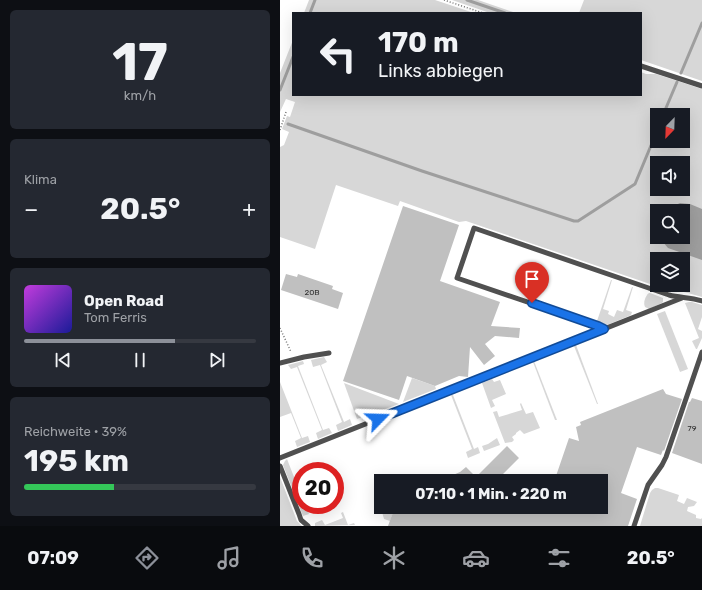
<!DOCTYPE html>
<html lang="de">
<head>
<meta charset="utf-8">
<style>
	body { margin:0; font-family:Rubik,sans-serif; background:#242831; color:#f1f3f6; height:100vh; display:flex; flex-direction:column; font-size:15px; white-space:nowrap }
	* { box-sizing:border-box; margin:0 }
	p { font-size:13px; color:#9ea1a6 }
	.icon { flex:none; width:22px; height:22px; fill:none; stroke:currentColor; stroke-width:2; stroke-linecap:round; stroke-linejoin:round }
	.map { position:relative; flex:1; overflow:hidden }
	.panel { display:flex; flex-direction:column; gap:10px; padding:10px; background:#0d0f14; width:280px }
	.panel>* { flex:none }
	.top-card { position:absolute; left:12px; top:12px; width:350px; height:84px; border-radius:0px; box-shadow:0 4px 16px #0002; background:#171b24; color:#f1f3f6; overflow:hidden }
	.needle { width:26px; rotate:203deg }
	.buttons { position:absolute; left:370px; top:108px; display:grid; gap:8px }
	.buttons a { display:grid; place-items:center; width:40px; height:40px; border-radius:0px; background:#171b24; box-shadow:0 4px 16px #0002; font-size:20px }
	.speed { position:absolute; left:12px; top:462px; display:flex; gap:8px; font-size:20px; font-weight:700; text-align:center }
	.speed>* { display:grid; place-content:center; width:52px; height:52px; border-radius:50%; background:#171b24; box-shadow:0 4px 16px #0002; line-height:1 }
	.speed .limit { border:6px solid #d22; background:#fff; color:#111 }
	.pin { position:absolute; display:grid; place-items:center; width:34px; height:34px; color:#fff; margin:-41px -17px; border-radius:50% 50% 50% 0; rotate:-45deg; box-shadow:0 0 4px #0007 }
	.pin .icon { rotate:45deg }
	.me { position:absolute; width:44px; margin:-22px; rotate:68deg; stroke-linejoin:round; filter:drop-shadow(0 0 3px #0008) }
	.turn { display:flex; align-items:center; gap:14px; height:84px; padding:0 20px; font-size:18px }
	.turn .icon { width:52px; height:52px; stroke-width:2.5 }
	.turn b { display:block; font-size:28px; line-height:34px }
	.big { font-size:30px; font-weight:700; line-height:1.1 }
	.panel .card { flex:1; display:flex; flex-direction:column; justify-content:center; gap:6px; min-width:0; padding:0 14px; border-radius:6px; background:#242831 }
	.panel .dial { align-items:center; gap:0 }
	.dial b { font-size:52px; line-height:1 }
	.song { display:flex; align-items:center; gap:12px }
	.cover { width:48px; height:48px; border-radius:6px; background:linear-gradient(135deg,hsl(290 70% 55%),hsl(240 70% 35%)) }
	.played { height:4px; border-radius:2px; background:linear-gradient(90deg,#8c9099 65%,#363941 65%) }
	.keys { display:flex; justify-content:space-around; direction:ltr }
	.heat { display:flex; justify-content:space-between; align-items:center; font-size:22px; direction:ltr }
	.charge { height:6px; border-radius:3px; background:linear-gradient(90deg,#34c759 39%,#363941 0) }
	.trip { position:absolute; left:94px; top:474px; width:234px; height:40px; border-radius:0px; background:#171b24; box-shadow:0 4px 16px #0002; font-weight:700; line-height:40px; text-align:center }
	.menu { display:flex; height:64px; justify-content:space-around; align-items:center; background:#090b0e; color:#9ea1a6 }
	.menu .icon { width:28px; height:28px }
	.menu .current { color:#8c9099 }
	.menu b { font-size:18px; color:#f1f3f6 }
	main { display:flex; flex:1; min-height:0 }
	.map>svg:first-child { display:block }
	.green { fill:#d7d7d7; fill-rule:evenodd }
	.water { fill:#9e9e9e }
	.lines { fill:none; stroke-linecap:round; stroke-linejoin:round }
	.stream { stroke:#9e9e9e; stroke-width:3 }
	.building { fill:#c0c0c0 }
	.path { stroke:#727272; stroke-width:1.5; stroke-dasharray:1 2; stroke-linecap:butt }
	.service { stroke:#505050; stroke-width:5 }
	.route-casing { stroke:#114b97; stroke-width:10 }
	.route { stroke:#1a73e8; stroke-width:7 }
	.labels { text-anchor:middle; stroke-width:4; stroke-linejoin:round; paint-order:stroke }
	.number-label { font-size:8px; fill:#303030 }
</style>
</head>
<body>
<main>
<section class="panel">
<div class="card dial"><b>17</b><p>km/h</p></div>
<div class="card"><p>Klima</p>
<div class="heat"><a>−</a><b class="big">20.5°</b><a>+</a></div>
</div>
<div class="card">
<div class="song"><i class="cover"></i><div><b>Open Road</b><p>Tom Ferris</p></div></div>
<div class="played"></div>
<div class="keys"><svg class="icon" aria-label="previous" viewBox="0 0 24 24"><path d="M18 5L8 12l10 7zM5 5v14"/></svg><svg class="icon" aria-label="pause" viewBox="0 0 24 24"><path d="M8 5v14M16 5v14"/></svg><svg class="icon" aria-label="next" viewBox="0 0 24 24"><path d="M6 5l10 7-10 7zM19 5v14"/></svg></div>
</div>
<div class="card"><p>Reichweite · 39%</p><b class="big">195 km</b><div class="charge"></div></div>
</section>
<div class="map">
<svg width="422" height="526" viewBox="0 0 422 526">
	<rect width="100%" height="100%" fill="#fff"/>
	<g class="green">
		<path d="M 29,0 L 155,0 L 194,13 L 24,13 Z"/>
		<path d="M 172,0 L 198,0 L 236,13 L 210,13 Z"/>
		<path d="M 304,0 L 422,0 L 422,81 L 361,60 L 361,13 L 299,13 Z"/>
		<path d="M 13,40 L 13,95 L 361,95 L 361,72 L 366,74 L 376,74 L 422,89 L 422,297 L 408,293 L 370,284 L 186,221 L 179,222 L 120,201 L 118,206 L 56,185 L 35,249 L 0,237 L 0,147 L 4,145 L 9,132 L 2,129 L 7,116 L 10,117 L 15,102 L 6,99 L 0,112 L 0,73 ZM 377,115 L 403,115 L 403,141 L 377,141 ZM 377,163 L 403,163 L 403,189 L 377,189 ZM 377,211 L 403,211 L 403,237 L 377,237 ZM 377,259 L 403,259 L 403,285 L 377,285 Z"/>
		<path d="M 331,280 L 332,280 L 323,309 L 329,311 L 328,314 L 334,317 L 337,310 L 343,312 L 352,287 L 353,287 L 346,310 L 352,312 L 351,315 L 349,316 L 327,325 L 317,321 Z"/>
		<path d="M 369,293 L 370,293 L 383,298 L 383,302 L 382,303 L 369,309 L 365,307 C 363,303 365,296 369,293 Z"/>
		<path d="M 409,302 L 412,302 L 422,305 L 422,317 L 418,329 L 422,331 L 422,338 L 417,349 L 416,349 L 412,341 L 419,338 L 405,303 Z"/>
		<path d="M 385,311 L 408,369 L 400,372 L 377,314 Z"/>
		<path d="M 296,345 L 318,404 L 317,404 L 294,346 Z"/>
		<path d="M 44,357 L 47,362 L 41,365 L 64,422 L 70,419 L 72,425 L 58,431 L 56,425 L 62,422 L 40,365 L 33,367 L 31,360 Z"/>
		<path d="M 23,361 L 24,364 L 18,366 L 43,430 L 49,428 L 52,433 L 38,439 L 36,433 L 42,430 L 17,367 L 11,369 L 8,365 Z"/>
		<path d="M 254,361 L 277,420 L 275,420 L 253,362 Z"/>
		<path d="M 132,378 L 155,386 L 156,389 L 123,402 Z"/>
		<path d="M 212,379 L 214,382 L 220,380 L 226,394 L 212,400 L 215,406 L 211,408 L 202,383 Z"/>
		<path d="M 0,382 L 22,438 L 28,436 L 30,442 L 17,447 L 15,441 L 21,438 L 11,413 L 0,417 Z"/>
		<path d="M 64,383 L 119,404 L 77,419 Z"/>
		<path d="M 171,395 L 173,395 L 194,449 L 198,447 L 200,453 L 188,458 L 186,452 L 192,449 Z"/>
		<path d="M 241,403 L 246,414 L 253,412 L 260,428 L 244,434 L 240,430 L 236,433 L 236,434 L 232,437 L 234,440 L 232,442 L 225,443 L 213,412 L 217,411 L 219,417 L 242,410 L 240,404 Z"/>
		<path d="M 217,438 L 220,445 L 204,451 L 202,446 L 208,444 Z"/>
		<path d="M 7,459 L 21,495 L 21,505 L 25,505 L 29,514 L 23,516 L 3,465 L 5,461 Z"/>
		<path d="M 0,477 L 17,521 L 22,526 L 0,526 Z"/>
		<path d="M 375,488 L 378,488 L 399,495 L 397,501 L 404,504 L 407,498 L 417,502 L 414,506 L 408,507 L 407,511 L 416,515 L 416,518 L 421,519 L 422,518 L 422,526 L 360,526 L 370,493 L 372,490 Z"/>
		<path d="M 108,507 L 115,507 L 110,521 L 104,519 L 102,512 L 109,509 Z"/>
		<path d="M 63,512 L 68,525 L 74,523 L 75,525 L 35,526 L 35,523 L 42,520 L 45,525 L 63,518 L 61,513 Z"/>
	</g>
	<path class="water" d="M 400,203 L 410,204 L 422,209 L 422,260 L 388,248 L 383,242 L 382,237 L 403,237 L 403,211 L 387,211 L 391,207 Z"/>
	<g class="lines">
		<g class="stream">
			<path d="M 187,0 L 225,13"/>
			<path d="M 30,13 L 35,0"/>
			<path d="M 401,73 L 422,23"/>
			<path d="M 0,90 L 13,57"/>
			<path d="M 383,115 L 397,82"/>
			<path d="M 8,124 L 142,171 L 294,221 L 298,221 L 355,184 L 377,131"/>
		</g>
	</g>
	<g class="building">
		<path d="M 123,206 L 179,225 L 160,281 L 220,302 L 211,326 L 240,328 L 239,338 L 215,336 L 205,344 L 215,356 L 204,365 L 190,347 L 188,377 L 179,376 L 155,386 L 127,376 L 119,400 L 63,381 Z"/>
		<path d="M 6,274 L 17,277 L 18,274 L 53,286 L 52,289 L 63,293 L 58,309 L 1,290 Z"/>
		<path d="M 383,389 L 386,394 L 402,399 L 384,451 L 383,450 L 381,455 L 357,447 L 341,493 L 357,499 L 348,526 L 108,526 L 115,507 L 321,507 L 321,481 L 290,481 L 276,476 L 289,438 L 299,441 L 296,427 L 301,425 L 300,422 Z"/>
		<path d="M 412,398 L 422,401 L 422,464 L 392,453 L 409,402 L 410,402 Z"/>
		<path d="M 227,446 L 239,458 L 216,481 L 159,481 L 180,472 L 186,467 L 196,477 Z"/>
	</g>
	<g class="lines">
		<g class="path">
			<path d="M 164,0 L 203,13"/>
			<path d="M 0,130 L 6,112"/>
			<path d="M 0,328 L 11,352"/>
		</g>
		<g class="service">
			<path d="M 361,66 L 422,86"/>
			<path d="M 324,329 L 318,326 L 177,278 L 194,228 L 389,295 C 400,298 411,297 422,301"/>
			<path d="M 0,363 L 24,357 L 49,353"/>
			<path d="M 0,458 L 402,298"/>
			<path d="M 0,466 L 19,514 L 21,520 L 28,526"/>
			<path d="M 354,526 L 368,485 L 382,465 L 386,457 L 422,352"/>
		</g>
	</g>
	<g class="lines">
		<g class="route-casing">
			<path id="route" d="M 98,419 L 324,329 L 318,326 L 252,303"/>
		</g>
		<use href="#route" class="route"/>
	</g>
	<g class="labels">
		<g class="number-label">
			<text x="32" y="295">20B</text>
			<text x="412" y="431">79</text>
		</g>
	</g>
</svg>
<div class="buttons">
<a><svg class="needle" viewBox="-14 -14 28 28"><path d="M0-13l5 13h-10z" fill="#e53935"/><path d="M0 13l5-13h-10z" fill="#9ea1a6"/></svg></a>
<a><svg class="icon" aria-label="sound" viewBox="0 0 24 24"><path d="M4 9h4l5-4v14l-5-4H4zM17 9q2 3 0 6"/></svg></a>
<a><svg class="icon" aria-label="search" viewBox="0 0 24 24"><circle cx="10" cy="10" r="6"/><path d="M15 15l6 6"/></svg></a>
<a><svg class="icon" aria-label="layers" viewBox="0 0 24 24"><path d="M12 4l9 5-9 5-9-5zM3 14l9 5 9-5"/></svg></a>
</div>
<div class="speed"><div class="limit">20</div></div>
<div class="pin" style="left:252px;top:303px;background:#d93025"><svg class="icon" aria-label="arrive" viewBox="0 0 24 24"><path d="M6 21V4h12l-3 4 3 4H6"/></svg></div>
<svg class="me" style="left:98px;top:419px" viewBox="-20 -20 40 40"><path d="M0-17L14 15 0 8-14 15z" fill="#1a73e8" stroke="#fff" stroke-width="4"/></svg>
<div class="trip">07:10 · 1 Min. · 220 m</div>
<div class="top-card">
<div class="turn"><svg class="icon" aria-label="left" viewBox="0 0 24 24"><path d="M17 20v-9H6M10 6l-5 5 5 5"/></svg><div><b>170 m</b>Links abbiegen</div></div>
</div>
</div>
</main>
<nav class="menu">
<b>07:09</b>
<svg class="icon current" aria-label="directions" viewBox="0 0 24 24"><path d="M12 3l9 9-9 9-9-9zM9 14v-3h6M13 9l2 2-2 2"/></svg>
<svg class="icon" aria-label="music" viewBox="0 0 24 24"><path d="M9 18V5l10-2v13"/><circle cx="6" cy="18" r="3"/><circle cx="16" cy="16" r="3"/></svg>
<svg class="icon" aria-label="phone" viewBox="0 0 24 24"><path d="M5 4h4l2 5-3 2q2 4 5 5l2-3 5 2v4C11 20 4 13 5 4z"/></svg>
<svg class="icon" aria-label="climate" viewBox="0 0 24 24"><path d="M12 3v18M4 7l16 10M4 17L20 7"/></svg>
<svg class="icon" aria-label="car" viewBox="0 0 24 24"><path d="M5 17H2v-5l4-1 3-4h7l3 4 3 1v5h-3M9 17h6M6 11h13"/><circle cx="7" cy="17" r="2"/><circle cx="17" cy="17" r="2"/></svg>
<svg class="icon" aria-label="filters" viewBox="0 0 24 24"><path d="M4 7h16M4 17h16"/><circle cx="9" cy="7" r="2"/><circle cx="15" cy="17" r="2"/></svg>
<b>20.5°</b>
</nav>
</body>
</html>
